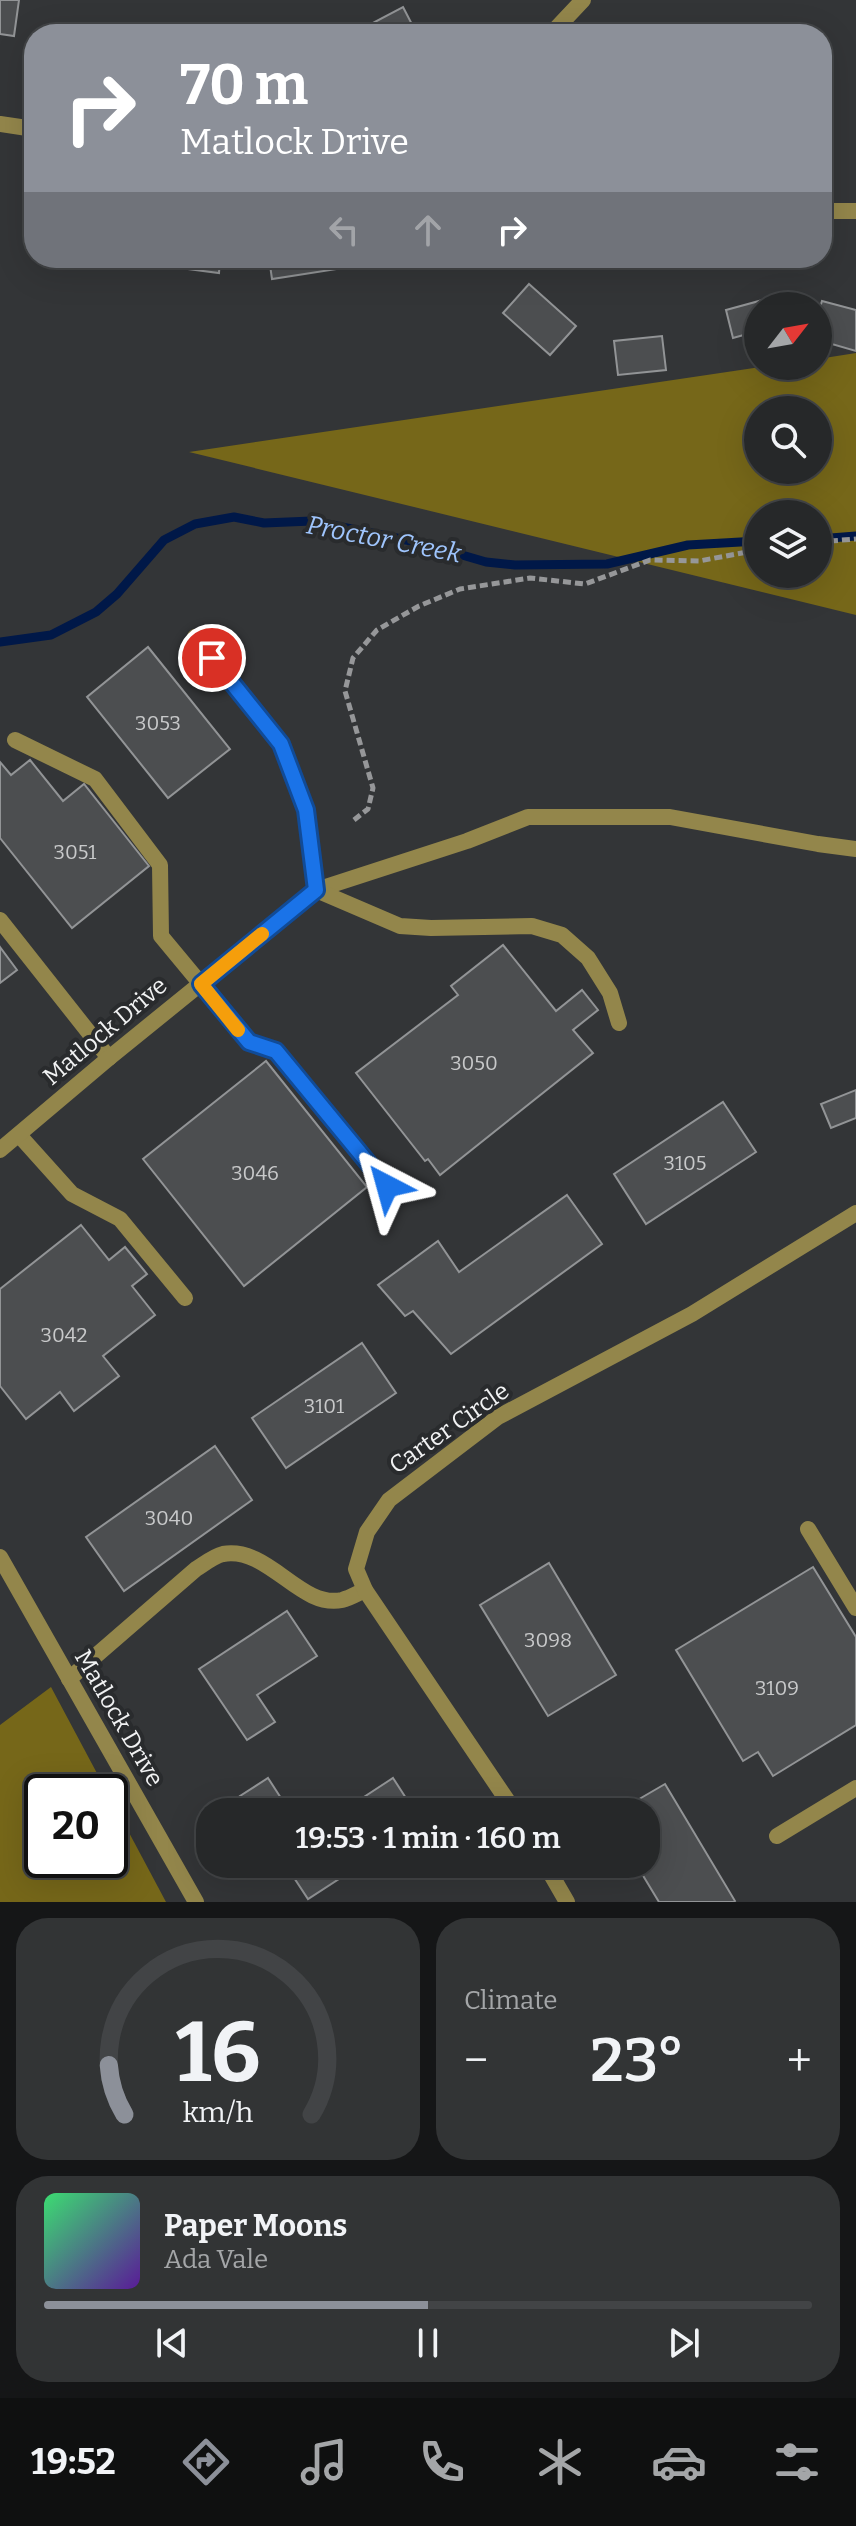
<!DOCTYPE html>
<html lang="en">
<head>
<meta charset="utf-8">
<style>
	body { margin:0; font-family:Bitter,serif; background:#323435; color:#f1f3f6; height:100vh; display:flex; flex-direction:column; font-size:30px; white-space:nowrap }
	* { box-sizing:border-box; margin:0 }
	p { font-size:26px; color:#a4a6a8 }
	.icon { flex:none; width:44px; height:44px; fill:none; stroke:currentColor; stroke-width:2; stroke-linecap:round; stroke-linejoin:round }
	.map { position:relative; height:1902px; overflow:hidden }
	.sheet { display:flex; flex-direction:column; gap:16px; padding:16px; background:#151617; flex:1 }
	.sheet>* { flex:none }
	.guide { position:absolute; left:24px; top:24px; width:808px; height:244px; border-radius:32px; box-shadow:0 8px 32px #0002,0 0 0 2px #424446; background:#8c9099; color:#fff; overflow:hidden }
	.needle { width:52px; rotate:59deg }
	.tools { position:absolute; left:744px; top:292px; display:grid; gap:16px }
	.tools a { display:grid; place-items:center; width:88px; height:88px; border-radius:50%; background:#262829; box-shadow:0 8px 32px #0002,0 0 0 2px #424446; font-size:40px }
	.speed { position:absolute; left:24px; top:1774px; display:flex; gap:16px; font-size:40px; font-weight:700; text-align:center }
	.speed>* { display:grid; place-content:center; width:104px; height:104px; border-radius:50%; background:#262829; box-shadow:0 8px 32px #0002,0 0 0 2px #424446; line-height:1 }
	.speed .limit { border:4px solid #111; border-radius:12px; background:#fff; color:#111 }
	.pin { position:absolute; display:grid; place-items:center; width:68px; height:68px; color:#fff; margin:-34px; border:4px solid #fff; border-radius:50%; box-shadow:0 2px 8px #0007 }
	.me { position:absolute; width:88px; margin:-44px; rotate:321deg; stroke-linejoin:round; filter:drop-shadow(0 0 6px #0008) }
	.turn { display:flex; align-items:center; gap:28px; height:168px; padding:0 24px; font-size:36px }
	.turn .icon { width:104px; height:104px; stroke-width:2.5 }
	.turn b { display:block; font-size:56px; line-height:68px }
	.lanes { display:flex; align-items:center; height:76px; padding:0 24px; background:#0003; justify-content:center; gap:40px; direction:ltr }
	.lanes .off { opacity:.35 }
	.big { font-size:60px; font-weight:600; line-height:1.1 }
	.sheet .card { flex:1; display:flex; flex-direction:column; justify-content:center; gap:12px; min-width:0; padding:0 28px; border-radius:32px; background:#323435 }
	.sheet .dial { align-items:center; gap:0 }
	.dial svg { height:208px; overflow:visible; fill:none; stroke:#424446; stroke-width:7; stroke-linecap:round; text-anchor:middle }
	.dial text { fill:#f1f3f6; stroke:none }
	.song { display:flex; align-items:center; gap:24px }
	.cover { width:96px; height:96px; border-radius:12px; background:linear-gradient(135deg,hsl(140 70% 55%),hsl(270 70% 35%)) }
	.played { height:8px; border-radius:4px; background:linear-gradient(90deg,#8c9099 50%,#424446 50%) }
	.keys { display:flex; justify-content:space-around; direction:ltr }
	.heat { display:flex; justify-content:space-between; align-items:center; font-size:44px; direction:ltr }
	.sheet .tiles { flex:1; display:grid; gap:16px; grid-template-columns:1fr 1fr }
	.card:last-child { grid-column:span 2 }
	.trip { position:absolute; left:196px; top:1798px; width:464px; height:80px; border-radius:32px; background:#262829; box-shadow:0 8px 32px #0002,0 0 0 2px #424446; font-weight:600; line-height:80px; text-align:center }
	.menu { display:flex; height:128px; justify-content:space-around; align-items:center; background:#0f1010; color:#a4a6a8 }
	.menu .icon { width:56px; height:56px }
	.menu .selected { color:#8c9099 }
	.menu b { font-size:36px; color:#f1f3f6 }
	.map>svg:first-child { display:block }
	.forest { fill:#766719; fill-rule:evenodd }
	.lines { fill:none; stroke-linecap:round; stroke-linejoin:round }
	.stream { stroke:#001848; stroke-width:9 }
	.building { fill:#4c4e50; stroke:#929496; stroke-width:2 }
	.path { stroke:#969799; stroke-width:5; stroke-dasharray:8 4; stroke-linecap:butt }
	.service { stroke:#93864b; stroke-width:16 }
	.minor { stroke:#93864b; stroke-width:16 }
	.route-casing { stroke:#114b97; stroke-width:20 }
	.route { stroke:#1a73e8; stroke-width:14 }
	.slow { stroke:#f59e0b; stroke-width:14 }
	.labels { text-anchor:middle; stroke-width:8; stroke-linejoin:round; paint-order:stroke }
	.number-label { font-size:20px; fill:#c8c9ca }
	.street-label { font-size:24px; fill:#f1f2f3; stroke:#292b2d }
	.water-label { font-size:26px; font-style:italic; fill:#9fc5fd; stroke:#292b2d }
</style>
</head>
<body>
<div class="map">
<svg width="856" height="1902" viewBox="0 0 856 1902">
	<rect width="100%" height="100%" fill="#333537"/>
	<g class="forest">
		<path d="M 856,353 L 856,615 L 189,452 L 768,366 L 818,366 L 818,359 ZM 758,410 L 818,410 L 818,470 L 758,470 ZM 758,514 L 818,514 L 818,574 L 758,574 Z"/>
		<path d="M 51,1687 L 107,1792 L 42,1792 L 42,1860 L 110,1860 L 110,1797 L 166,1902 L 0,1902 L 0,1725 Z"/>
	</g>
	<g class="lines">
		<g class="stream">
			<path d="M 818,539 L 856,536"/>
			<path d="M 0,642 L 51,635 L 96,612 L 117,594 L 164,540 L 195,524 L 234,517 L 264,523 L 312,521 L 421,543 L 486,562 L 515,565 L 607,564 L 688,545 L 758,541"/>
		</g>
	</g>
	<g class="building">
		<path d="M 0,0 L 19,0 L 14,36 L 0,34 Z"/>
		<path d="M 403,7 L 417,34 L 352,34 Z"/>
		<path d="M 116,27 L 174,33 L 174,34 L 116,34 Z"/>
		<path d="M 49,258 L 76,258 L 75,267 L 48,264 Z"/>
		<path d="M 165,258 L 220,258 L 219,273 L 164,266 Z"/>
		<path d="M 269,258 L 335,258 L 337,269 L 272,279 Z"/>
		<path d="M 529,284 L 576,326 L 550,355 L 503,313 Z"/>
		<path d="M 770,298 L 772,306 L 758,306 L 758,331 L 733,338 L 726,310 Z"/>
		<path d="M 822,301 L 856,310 L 856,351 L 818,340 L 818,314 Z"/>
		<path d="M 662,336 L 666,370 L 618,375 L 614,341 Z"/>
		<path d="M 148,647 L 230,749 L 168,798 L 87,697 Z"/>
		<path d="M 30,760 L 63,801 L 84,784 L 149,866 L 72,928 L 0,838 L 0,762 L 11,775 Z"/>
		<path d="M 503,945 L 556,1011 L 582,990 L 598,1010 L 573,1030 L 593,1053 L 440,1175 L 428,1159 L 425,1161 L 356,1073 L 458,995 L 451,986 Z"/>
		<path d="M 0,947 L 17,970 L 0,983 Z"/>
		<path d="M 266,1061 L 367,1187 L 244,1286 L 143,1159 Z"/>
		<path d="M 856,1090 L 856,1118 L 831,1128 L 821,1104 Z"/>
		<path d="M 723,1102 L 756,1152 L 646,1224 L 614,1174 Z"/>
		<path d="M 567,1195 L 602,1244 L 451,1354 L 413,1311 L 405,1316 L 378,1285 L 438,1241 L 459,1272 Z"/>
		<path d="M 81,1225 L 109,1260 L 125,1247 L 147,1274 L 132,1286 L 155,1315 L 103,1356 L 119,1376 L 74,1411 L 60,1392 L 26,1419 L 0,1386 L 0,1289 Z"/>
		<path d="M 362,1343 L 396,1393 L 286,1468 L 252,1418 Z"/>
		<path d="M 215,1446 L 252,1500 L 124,1591 L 86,1537 Z"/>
		<path d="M 549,1563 L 616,1675 L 548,1716 L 480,1605 Z"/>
		<path d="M 813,1567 L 856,1637 L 856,1725 L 773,1776 L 758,1752 L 743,1761 L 676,1650 Z"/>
		<path d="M 287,1611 L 317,1656 L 257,1695 L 275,1722 L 247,1740 L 199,1669 Z"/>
		<path d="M 268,1778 L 290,1812 L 251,1812 L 240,1796 Z"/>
		<path d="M 393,1778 L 415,1812 L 341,1812 Z"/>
		<path d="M 665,1784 L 735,1901 L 734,1902 L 659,1902 L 636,1864 L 646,1864 L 646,1812 L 617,1812 Z"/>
		<path d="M 285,1864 L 362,1864 L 308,1899 Z"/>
	</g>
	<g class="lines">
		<g class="path">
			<path d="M 818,542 L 856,539"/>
			<path d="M 354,820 L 368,809 L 373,788 L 345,691 L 353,658 L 377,630 L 419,606 L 460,589 L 530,578 L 585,584 L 650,560 L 699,561 L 758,550"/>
		</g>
		<g class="service">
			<path d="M 195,637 L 281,744 L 306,810 L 316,890"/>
			<path d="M 15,740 L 95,779 L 160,865 L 161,936 L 249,1042 L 276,1051 L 387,1186"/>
			<path d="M 316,890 L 467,841 L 528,817 L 670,817 L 818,844 L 856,849"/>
			<path d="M 316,890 L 400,926 L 431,928 L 532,926 L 562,935 L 588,958 L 610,993 L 619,1023"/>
			<path d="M 0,920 L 109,1058"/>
			<path d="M 19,1135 L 72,1194 L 120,1219 L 185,1298"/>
			<path d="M 808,1529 L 856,1608"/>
			<path d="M 69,1679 L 196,1569 C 204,1564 214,1556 223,1554 C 269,1546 300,1609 342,1600 C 350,1598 358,1593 365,1590"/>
			<path d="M 777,1836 L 856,1788"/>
		</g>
		<g class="minor">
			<path d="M 551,34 L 583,0"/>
			<path d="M 0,124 L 34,129"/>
			<path d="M 822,211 L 856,211"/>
			<path d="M 0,1150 L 109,1058 L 316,890"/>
			<path d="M 0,1557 L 196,1902"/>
			<path d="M 515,1812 L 365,1590 L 356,1569 L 367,1532 L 389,1500 L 498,1417 L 692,1314 L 856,1213"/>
			<path d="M 545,1864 L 567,1902"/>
		</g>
	</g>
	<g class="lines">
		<g class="route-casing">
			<path id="route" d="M 212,658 L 281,744 L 306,810 L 316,890 L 201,984 L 249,1042 L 276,1051 L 387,1186"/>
		</g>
		<use href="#route" class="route"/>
		<path class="slow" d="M 238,1030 L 201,984 L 262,934"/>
	</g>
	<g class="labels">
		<g class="number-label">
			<text x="158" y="730">3053</text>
			<text x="75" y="859">3051</text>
			<text x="474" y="1070">3050</text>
			<text x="685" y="1170">3105</text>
			<text x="255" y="1180">3046</text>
			<text x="64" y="1342">3042</text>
			<text x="324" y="1413">3101</text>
			<text x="169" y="1525">3040</text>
			<text x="548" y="1647">3098</text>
			<text x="777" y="1695">3109</text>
		</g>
		<g class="street-label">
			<text transform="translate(105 1031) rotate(-40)" y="8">Matlock Drive</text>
			<text transform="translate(449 1428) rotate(-35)" y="8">Carter Circle</text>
			<text transform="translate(119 1718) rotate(60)" y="8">Matlock Drive</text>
		</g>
		<g class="water-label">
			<text transform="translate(384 539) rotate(11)" y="9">Proctor Creek</text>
		</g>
	</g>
</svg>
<div class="tools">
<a><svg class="needle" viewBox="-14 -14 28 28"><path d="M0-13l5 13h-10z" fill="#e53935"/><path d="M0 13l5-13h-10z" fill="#a4a6a8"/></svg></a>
<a><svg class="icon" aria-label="search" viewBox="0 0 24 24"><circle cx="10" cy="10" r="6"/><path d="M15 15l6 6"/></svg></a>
<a><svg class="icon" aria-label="layers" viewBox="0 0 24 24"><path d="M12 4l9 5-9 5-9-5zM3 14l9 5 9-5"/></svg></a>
</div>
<div class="speed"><div class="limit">20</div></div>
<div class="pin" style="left:212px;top:658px;background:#d93025"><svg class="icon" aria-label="arrive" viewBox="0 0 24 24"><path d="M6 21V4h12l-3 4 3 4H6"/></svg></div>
<svg class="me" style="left:387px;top:1186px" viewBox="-20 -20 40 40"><path d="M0-17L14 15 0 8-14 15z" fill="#1a73e8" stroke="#fff" stroke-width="4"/></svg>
<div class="trip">19:53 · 1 min · 160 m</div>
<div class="guide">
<div class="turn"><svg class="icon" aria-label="right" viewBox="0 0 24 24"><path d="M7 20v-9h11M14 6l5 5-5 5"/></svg><div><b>70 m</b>Matlock Drive</div></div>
<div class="lanes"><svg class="icon off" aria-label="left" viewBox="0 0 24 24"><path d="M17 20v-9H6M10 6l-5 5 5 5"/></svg><svg class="icon off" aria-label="ahead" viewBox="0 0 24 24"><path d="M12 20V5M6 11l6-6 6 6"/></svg><svg class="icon" aria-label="right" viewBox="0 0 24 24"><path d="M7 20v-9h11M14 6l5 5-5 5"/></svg></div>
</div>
</div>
<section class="sheet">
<div class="tiles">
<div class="card dial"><svg viewBox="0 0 100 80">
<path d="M14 69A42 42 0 1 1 86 69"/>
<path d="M14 69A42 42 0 0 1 8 50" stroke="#8c9099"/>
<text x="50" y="56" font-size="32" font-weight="700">16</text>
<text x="50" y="72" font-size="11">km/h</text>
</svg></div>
<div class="card"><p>Climate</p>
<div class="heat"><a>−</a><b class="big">23°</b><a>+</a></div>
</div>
<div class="card">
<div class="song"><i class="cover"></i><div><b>Paper Moons</b><p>Ada Vale</p></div></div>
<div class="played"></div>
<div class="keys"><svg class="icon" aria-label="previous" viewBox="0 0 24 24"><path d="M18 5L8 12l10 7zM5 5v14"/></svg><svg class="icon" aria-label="pause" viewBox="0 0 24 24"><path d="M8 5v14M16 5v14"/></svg><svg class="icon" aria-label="next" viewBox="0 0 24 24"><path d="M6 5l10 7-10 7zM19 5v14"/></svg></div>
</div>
</div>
</section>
<nav class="menu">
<b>19:52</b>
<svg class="icon selected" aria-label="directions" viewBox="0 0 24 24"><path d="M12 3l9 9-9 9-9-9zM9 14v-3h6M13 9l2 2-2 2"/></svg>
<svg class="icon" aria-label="music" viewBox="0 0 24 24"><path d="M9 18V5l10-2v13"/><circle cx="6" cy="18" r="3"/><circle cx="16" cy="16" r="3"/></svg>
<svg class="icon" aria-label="phone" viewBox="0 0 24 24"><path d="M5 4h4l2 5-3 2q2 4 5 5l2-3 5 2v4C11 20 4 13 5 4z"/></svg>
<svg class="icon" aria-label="climate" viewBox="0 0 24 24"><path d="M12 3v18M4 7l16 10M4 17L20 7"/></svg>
<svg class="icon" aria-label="car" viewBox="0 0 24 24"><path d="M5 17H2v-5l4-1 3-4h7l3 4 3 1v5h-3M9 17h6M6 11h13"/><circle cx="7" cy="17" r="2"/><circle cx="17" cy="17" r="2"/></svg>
<svg class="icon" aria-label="filters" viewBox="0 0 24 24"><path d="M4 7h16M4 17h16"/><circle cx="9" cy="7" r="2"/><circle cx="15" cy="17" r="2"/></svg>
</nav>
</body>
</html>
